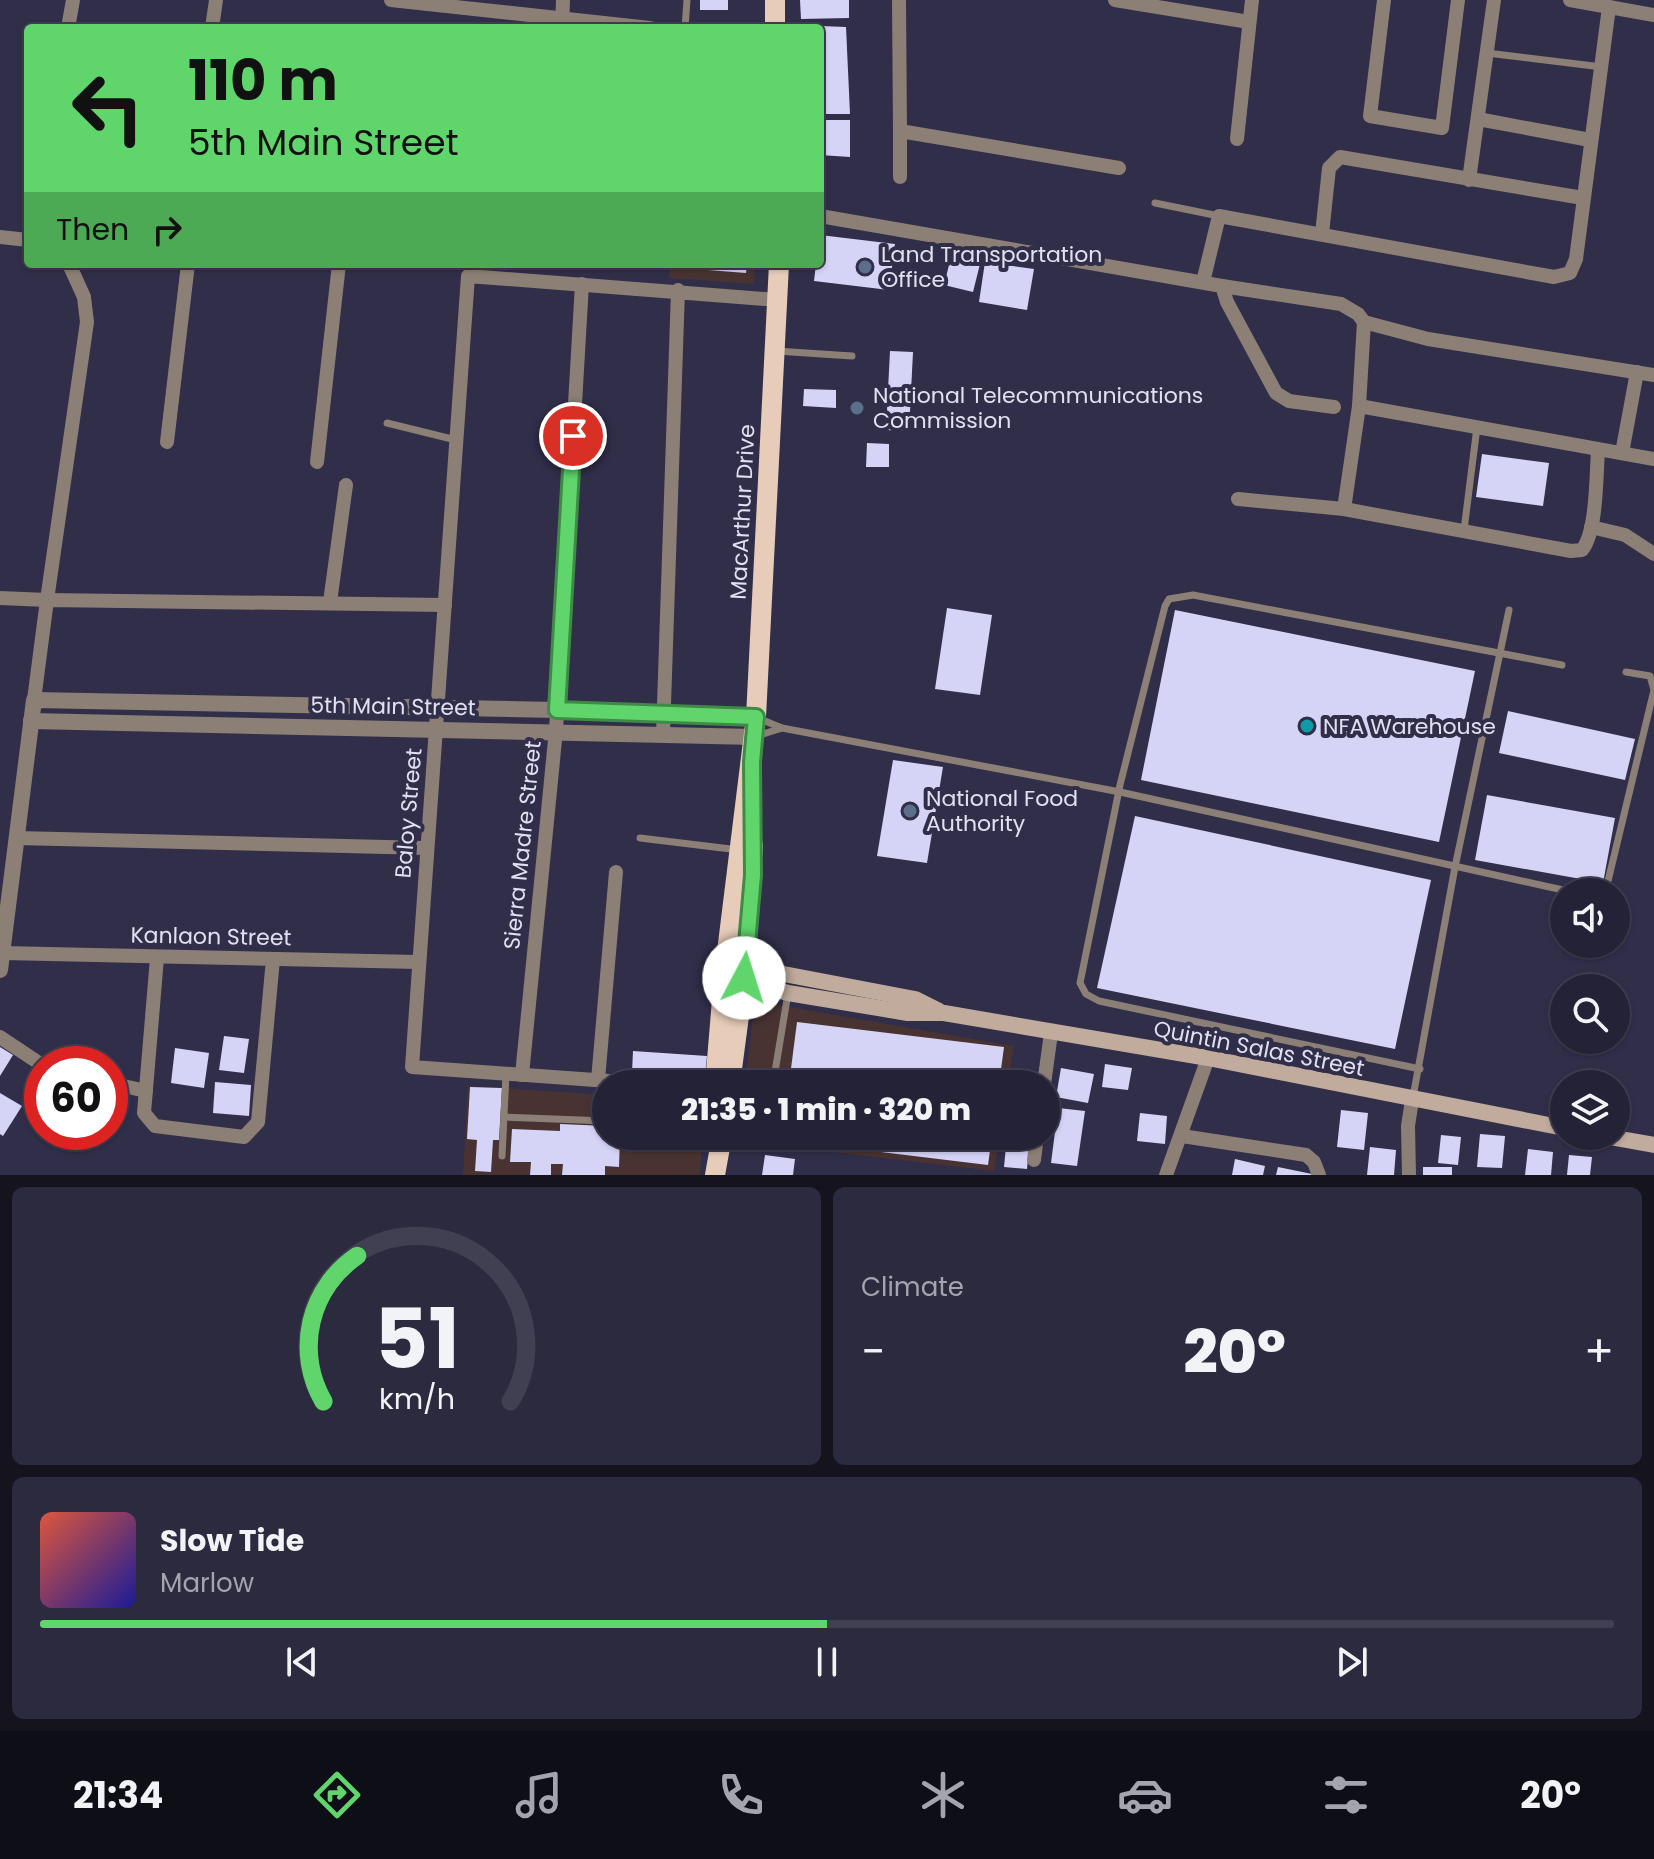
<!DOCTYPE html>
<html lang="en">
<head>
<meta charset="utf-8">
<style>
	body { margin:0; font-family:Poppins,sans-serif; background:#2c2a3f; color:#f1f3f6; height:100vh; display:flex; flex-direction:column; font-size:30px; white-space:nowrap }
	* { box-sizing:border-box; margin:0 }
	p { font-size:26px; color:#a3a4ad }
	.icon { flex:none; width:44px; height:44px; fill:none; stroke:currentColor; stroke-width:2; stroke-linecap:round; stroke-linejoin:round }
	.map { position:relative; height:1175px; overflow:hidden }
	.side { display:flex; flex-direction:column; gap:12px; padding:12px; background:#14131e; flex:1 }
	.side>* { flex:none }
	.hud { position:absolute; left:24px; top:24px; width:800px; height:244px; border-radius:8px; box-shadow:0 2px 6px #0004,0 0 0 2px #413f52; background:#5fd56b; color:#111; overflow:hidden }
	.buttons { position:absolute; left:1550px; top:878px; display:grid; gap:16px }
	.buttons a { display:grid; place-items:center; width:80px; height:80px; border-radius:50%; background:#242237; box-shadow:0 2px 6px #0004,0 0 0 2px #413f52; font-size:40px }
	.speed { position:absolute; left:24px; top:1046px; display:flex; gap:16px; font-size:40px; font-weight:700; text-align:center }
	.speed>* { display:grid; place-content:center; width:104px; height:104px; border-radius:50%; background:#242237; box-shadow:0 2px 6px #0004,0 0 0 2px #413f52; line-height:1 }
	.speed .limit { border:12px solid #d22; background:#fff; color:#111 }
	.pin { position:absolute; display:grid; place-items:center; width:68px; height:68px; color:#fff; margin:-34px; border:4px solid #fff; border-radius:50%; box-shadow:0 2px 8px #0007 }
	.me { position:absolute; width:88px; margin:-44px; rotate:5deg; stroke-linejoin:round; filter:drop-shadow(0 0 6px #0008) }
	.turn { display:flex; align-items:center; gap:28px; height:168px; padding:0 32px; font-size:36px }
	.turn .icon { width:104px; height:104px; stroke-width:2.5 }
	.turn b { display:block; font-size:56px; line-height:68px }
	.then { display:flex; align-items:center; height:76px; padding:0 32px; background:#0003; gap:16px; font-size:30px }
	.big { font-size:60px; font-weight:800; line-height:1.1 }
	.side .card { flex:1; display:flex; flex-direction:column; justify-content:center; gap:12px; min-width:0; padding:0 28px; border-radius:12px; background:#2c2a3f }
	.side .dial { align-items:center; gap:0 }
	.dial svg { height:208px; overflow:visible; fill:none; stroke:#413f52; stroke-width:7; stroke-linecap:round; text-anchor:middle }
	.dial text { fill:#f1f3f6; stroke:none }
	.song { display:flex; align-items:center; gap:24px }
	.cover { width:96px; height:96px; border-radius:12px; background:linear-gradient(135deg,hsl(10 70% 55%),hsl(240 70% 35%)) }
	.played { height:8px; border-radius:4px; background:linear-gradient(90deg,#5fd56b 50%,#413f52 50%) }
	.keys { display:flex; justify-content:space-around; direction:ltr }
	.heat { display:flex; justify-content:space-between; align-items:center; font-size:44px; direction:ltr }
	.side .tiles { flex:1; display:grid; gap:12px; grid-template-columns:1fr 1fr }
	.card:last-child { grid-column:span 2 }
	.trip { position:absolute; left:592px; top:1070px; width:468px; height:80px; border-radius:40px; background:#242237; box-shadow:0 2px 6px #0004,0 0 0 2px #413f52; font-weight:800; line-height:80px; text-align:center }
	.tab-bar { display:flex; height:128px; justify-content:space-around; align-items:center; background:#0e0e16; color:#a3a4ad }
	.tab-bar .icon { width:56px; height:56px }
	.tab-bar .current { color:#5fd56b }
	.tab-bar b { font-size:36px; color:#f1f3f6 }
	.map>svg:first-child { display:block }
	.commercial { fill:#483332 }
	.building { fill:#d5d4f7 }
	.lines { fill:none; stroke-linecap:round; stroke-linejoin:round }
	.service { stroke:#8c7f76; stroke-width:7 }
	.minor { stroke:#8c7f76; stroke-width:14 }
	.tertiary { stroke:#8c7f76; stroke-width:16 }
	.secondary { stroke:#c0ab9c; stroke-width:16 }
	.primary { stroke:#e7cdb9; stroke-width:20 }
	.route-casing { stroke:#3e8a46; stroke-width:20 }
	.route { stroke:#5fd56b; stroke-width:14 }
	.service-dot { fill:#5c6f8a; stroke:#302e49; stroke-width:3 }
	.culture-dot { fill:#0f9aa8; stroke:#302e49; stroke-width:3 }
	.labels { text-anchor:middle; stroke-width:8; stroke-linejoin:round; paint-order:stroke }
	.poi-label { font-size:22px; fill:#e1e0f2; stroke:#302e49; text-anchor:start }
	.street-label { font-size:22px; fill:#e1e0f2; stroke:#302e49 }
</style>
</head>
<body>
<div class="map">
<svg width="1654" height="1175" viewBox="0 0 1654 1175">
	<rect width="100%" height="100%" fill="#302e49"/>
	<g class="commercial">
		<path d="M 670,264 L 755,264 L 754,284 L 669,278 Z"/>
		<path d="M 755,1001 L 1014,1046 L 1008,1084 L 745,1084 Z"/>
		<path d="M 468,1086 L 606,1095 L 606,1136 L 702,1136 L 700,1175 L 463,1175 Z"/>
		<path d="M 739,1136 L 1000,1136 L 994,1171 L 738,1141 Z"/>
	</g>
	<g class="building">
		<rect x="700" y="0" width="28" height="10"/>
		<path d="M 800,0 L 849,0 L 849,18 L 801,19 Z"/>
		<path d="M 820,26 L 846,27 L 850,114 L 820,114 Z"/>
		<path d="M 820,120 L 850,120 L 850,157 L 820,155 Z"/>
		<path d="M 820,235 L 895,244 L 889,290 L 814,281 L 816,264 L 820,264 Z"/>
		<path d="M 953,249 L 982,256 L 973,292 L 944,285 Z"/>
		<path d="M 985,262 L 1034,269 L 1027,310 L 979,302 Z"/>
		<path d="M 695,264 L 747,264 L 746,273 L 695,269 Z"/>
		<path d="M 890,351 L 913,352 L 909,431 L 886,430 Z"/>
		<path d="M 804,389 L 836,390 L 836,408 L 803,406 Z"/>
		<path d="M 867,443 L 889,444 L 889,467 L 866,467 Z"/>
		<path d="M 1482,454 L 1549,463 L 1543,506 L 1476,497 Z"/>
		<path d="M 947,608 L 992,615 L 980,695 L 935,689 Z"/>
		<path d="M 1175,610 L 1475,671 L 1439,842 L 1141,780 Z"/>
		<path d="M 1508,711 L 1635,739 L 1625,780 L 1499,753 Z"/>
		<path d="M 893,760 L 943,767 L 927,863 L 877,856 Z"/>
		<path d="M 1487,795 L 1615,818 L 1603,883 L 1475,860 Z"/>
		<path d="M 1135,816 L 1431,880 L 1395,1049 L 1097,988 Z"/>
		<path d="M 797,1022 L 1004,1047 L 999,1084 L 789,1084 Z"/>
		<path d="M 224,1036 L 249,1039 L 244,1073 L 219,1070 Z"/>
		<path d="M 0,1047 L 13,1055 L 0,1076 Z"/>
		<path d="M 175,1048 L 209,1053 L 204,1088 L 171,1083 Z"/>
		<path d="M 633,1051 L 707,1056 L 705,1077 L 632,1072 Z"/>
		<path d="M 1105,1064 L 1132,1068 L 1128,1090 L 1102,1087 Z"/>
		<path d="M 1061,1068 L 1094,1074 L 1088,1103 L 1056,1097 Z"/>
		<path d="M 215,1082 L 251,1085 L 249,1116 L 213,1113 Z"/>
		<path d="M 470,1087 L 502,1088 L 499,1140 L 493,1140 L 491,1172 L 475,1171 L 477,1140 L 467,1139 Z"/>
		<path d="M 0,1093 L 22,1106 L 3,1136 L 0,1134 Z"/>
		<path d="M 1058,1108 L 1085,1111 L 1077,1166 L 1051,1163 Z"/>
		<path d="M 1341,1110 L 1368,1113 L 1364,1150 L 1337,1147 Z"/>
		<path d="M 1140,1113 L 1167,1116 L 1165,1144 L 1137,1141 Z"/>
		<path d="M 560,1124 L 606,1126 L 606,1136 L 620,1136 L 619,1167 L 605,1166 L 605,1175 L 562,1175 L 563,1164 L 551,1164 L 551,1175 L 530,1175 L 531,1162 L 510,1162 L 512,1129 L 560,1131 Z"/>
		<path d="M 1480,1134 L 1505,1136 L 1502,1168 L 1477,1167 Z"/>
		<path d="M 1441,1135 L 1461,1137 L 1458,1165 L 1438,1163 Z"/>
		<path d="M 653,1136 L 672,1136 L 671,1149 L 652,1148 Z"/>
		<path d="M 783,1136 L 992,1136 L 988,1165 L 782,1140 Z"/>
		<path d="M 1007,1136 L 1030,1136 L 1027,1169 L 1004,1167 Z"/>
		<path d="M 1370,1147 L 1396,1150 L 1394,1175 L 1367,1175 Z"/>
		<path d="M 1528,1149 L 1553,1152 L 1551,1175 L 1525,1175 Z"/>
		<path d="M 765,1155 L 795,1159 L 793,1175 L 762,1175 Z"/>
		<path d="M 1569,1155 L 1592,1157 L 1590,1175 L 1567,1175 Z"/>
		<path d="M 1235,1159 L 1265,1166 L 1263,1175 L 1232,1175 Z"/>
		<path d="M 1278,1167 L 1312,1174 L 1311,1175 L 1276,1175 Z"/>
		<rect x="1423" y="1167" width="29" height="8"/>
	</g>
	<g class="lines">
		<g class="service">
			<path d="M 685,28 L 687,0"/>
			<path d="M 1487,53 L 1602,67"/>
			<path d="M 1155,203 L 1219,216"/>
			<path d="M 776,351 L 852,356"/>
			<path d="M 387,423 L 456,440"/>
			<path d="M 1464,530 L 1477,427"/>
			<path d="M 758,718 L 782,728 L 1120,792 L 1572,892"/>
			<path d="M 757,736 L 782,728"/>
			<path d="M 640,838 L 739,850"/>
			<path d="M 1590,892 L 1608,881 L 1654,690 L 1650,676 L 1626,672"/>
			<path d="M 1420,1069 L 1099,1001 L 1086,994 L 1080,983 L 1120,785 L 1165,606 L 1169,599 L 1193,595 L 1562,665"/>
			<path d="M 773,1084 L 788,993"/>
			<path d="M 1413,1097 L 1455,867 L 1509,610"/>
			<path d="M 504,1117 L 606,1121"/>
			<path d="M 502,1156 L 506,1074"/>
		</g>
		<g class="minor">
			<path d="M 391,0 L 650,28"/>
			<path d="M 899,0 L 900,131 L 1119,168"/>
			<path d="M 1115,0 L 1249,22"/>
			<path d="M 1384,0 L 1370,116 L 1442,128 L 1458,0"/>
			<path d="M 1570,0 L 1654,15"/>
			<path d="M 68,28 L 73,0"/>
			<path d="M 212,28 L 216,0"/>
			<path d="M 562,28 L 563,0"/>
			<path d="M 1478,119 L 1590,140"/>
			<path d="M 1237,139 L 1252,0"/>
			<path d="M 900,177 L 900,131"/>
			<path d="M 1469,180 L 1494,0"/>
			<path d="M 820,216 L 1222,286 L 1227,302 L 1276,393 L 1289,401 L 1334,407"/>
			<path d="M 1322,234 L 1329,168 L 1340,157 L 1583,198"/>
			<path d="M 0,237 L 28,240"/>
			<path d="M 1203,282 L 1219,216 L 1554,277 L 1570,273 L 1576,259 L 1609,7"/>
			<path d="M 1222,286 L 1341,304 L 1358,314 L 1364,322 L 1428,339 L 1654,375"/>
			<path d="M 1359,406 L 1654,459"/>
			<path d="M 167,442 L 188,264"/>
			<path d="M 1622,453 L 1637,372"/>
			<path d="M 317,462 L 339,264"/>
			<path d="M 1238,499 L 1344,509 L 1359,406 L 1364,322"/>
			<path d="M 1344,509 L 1571,551 L 1582,550 C 1597,531 1596,477 1598,451"/>
			<path d="M 1591,527 L 1625,535 L 1654,554"/>
			<path d="M 0,598 L 47,600 L 87,322 L 84,297 L 69,264"/>
			<path d="M 330,602 L 346,485"/>
			<path d="M 34,700 L 47,600 L 445,605"/>
			<path d="M 663,734 L 678,290"/>
			<path d="M 17,838 L 426,848"/>
			<path d="M 2,953 L 418,962"/>
			<path d="M 157,958 L 144,1113 L 155,1126 L 244,1137 L 258,1122 L 273,959"/>
			<path d="M 0,1037 L 42,1065"/>
			<path d="M 522,1075 L 556,730 L 582,284"/>
			<path d="M 598,1080 L 616,872"/>
			<path d="M 110,1083 L 146,1091"/>
			<path d="M 651,1084 L 412,1067 L 468,276 L 778,300"/>
			<path d="M 1044,1084 L 1051,1033"/>
			<path d="M 1182,1136 L 1306,1155 L 1314,1162 L 1319,1175"/>
			<path d="M 1034,1160 L 1037,1136"/>
			<path d="M 1166,1175 L 1208,1058"/>
			<path d="M 1409,1175 L 1408,1126 L 1412,1100"/>
		</g>
		<g class="tertiary">
			<path d="M 31,721 L 755,737"/>
			<path d="M 0,970 L 34,700 L 557,710 L 756,717"/>
		</g>
		<g class="secondary">
			<path d="M 732,977 L 788,993 L 908,1013 L 944,1013 L 1208,1058 L 1564,1128"/>
			<path d="M 744,978 L 768,971 L 915,999 L 939,1011"/>
			<path d="M 1604,1136 L 1654,1145"/>
		</g>
		<g class="primary">
			<path d="M 775,0 L 775,28"/>
			<path d="M 715,1084 L 724,976 L 756,717 L 779,264"/>
			<path d="M 730,1084 L 744,978 L 753,846"/>
			<path d="M 715,1175 L 722,1136"/>
		</g>
	</g>
	<g class="lines">
		<g class="route-casing">
			<path id="route" d="M 573,436 L 557,710 L 756,717 L 752,762 L 753,875 L 744,978"/>
		</g>
		<use href="#route" class="route"/>
	</g>
	<g class="service-dot">
		<circle cx="865" cy="267" r="8"/>
		<circle cx="857" cy="408" r="8"/>
		<circle cx="910" cy="811" r="8"/>
	</g>
	<circle class="culture-dot" cx="1307" cy="726" r="8"/>
	<g class="labels">
		<g class="poi-label">
			<text x="881" y="262">Land Transportation<tspan x="881" dy="25">Office</tspan></text>
			<text x="873" y="403">National Telecommunications<tspan x="873" dy="25">Commission</tspan></text>
			<text x="1323" y="734">NFA Warehouse</text>
			<text x="926" y="806">National Food<tspan x="926" dy="25">Authority</tspan></text>
		</g>
		<g class="street-label">
			<text transform="translate(742 512) rotate(-87)" y="8">MacArthur Drive</text>
			<text transform="translate(393 706) rotate(1)" y="8">5th Main Street</text>
			<text transform="translate(408 813) rotate(-85)" y="8">Baloy Street</text>
			<text transform="translate(522 845) rotate(-84)" y="8">Sierra Madre Street</text>
			<text transform="translate(211 936) rotate(1)" y="8">Kanlaon Street</text>
			<text transform="translate(1259 1048) rotate(11)" y="8">Quintin Salas Street</text>
		</g>
	</g>
</svg>
<div class="buttons">
<a><svg class="icon" aria-label="sound" viewBox="0 0 24 24"><path d="M4 9h4l5-4v14l-5-4H4zM17 9q2 3 0 6"/></svg></a>
<a><svg class="icon" aria-label="search" viewBox="0 0 24 24"><circle cx="10" cy="10" r="6"/><path d="M15 15l6 6"/></svg></a>
<a><svg class="icon" aria-label="layers" viewBox="0 0 24 24"><path d="M12 4l9 5-9 5-9-5zM3 14l9 5 9-5"/></svg></a>
</div>
<div class="speed"><div class="limit">60</div></div>
<div class="pin" style="left:573px;top:436px;background:#d93025"><svg class="icon" aria-label="arrive" viewBox="0 0 24 24"><path d="M6 21V4h12l-3 4 3 4H6"/></svg></div>
<svg class="me" style="left:744px;top:978px" viewBox="-20 -20 40 40"><circle r="19" fill="#fff"/><path d="M0-13L10 11 0 6-10 11z" fill="#5fd56b"/></svg>
<div class="trip">21:35 · 1 min · 320 m</div>
<div class="hud">
<div class="turn"><svg class="icon" aria-label="left" viewBox="0 0 24 24"><path d="M17 20v-9H6M10 6l-5 5 5 5"/></svg><div><b>110 m</b>5th Main Street</div></div>
<div class="then">Then<svg class="icon" aria-label="right" viewBox="0 0 24 24"><path d="M7 20v-9h11M14 6l5 5-5 5"/></svg></div>
</div>
</div>
<section class="side">
<div class="tiles">
<div class="card dial"><svg viewBox="0 0 100 80">
<path d="M14 69A42 42 0 1 1 86 69"/>
<path d="M14 69A42 42 0 0 1 27 13" stroke="#5fd56b"/>
<text x="50" y="56" font-size="32" font-weight="700">51</text>
<text x="50" y="72" font-size="11">km/h</text>
</svg></div>
<div class="card"><p>Climate</p>
<div class="heat"><a>−</a><b class="big">20°</b><a>+</a></div>
</div>
<div class="card">
<div class="song"><i class="cover"></i><div><b>Slow Tide</b><p>Marlow</p></div></div>
<div class="played"></div>
<div class="keys"><svg class="icon" aria-label="previous" viewBox="0 0 24 24"><path d="M18 5L8 12l10 7zM5 5v14"/></svg><svg class="icon" aria-label="pause" viewBox="0 0 24 24"><path d="M8 5v14M16 5v14"/></svg><svg class="icon" aria-label="next" viewBox="0 0 24 24"><path d="M6 5l10 7-10 7zM19 5v14"/></svg></div>
</div>
</div>
</section>
<nav class="tab-bar">
<b>21:34</b>
<svg class="icon current" aria-label="directions" viewBox="0 0 24 24"><path d="M12 3l9 9-9 9-9-9zM9 14v-3h6M13 9l2 2-2 2"/></svg>
<svg class="icon" aria-label="music" viewBox="0 0 24 24"><path d="M9 18V5l10-2v13"/><circle cx="6" cy="18" r="3"/><circle cx="16" cy="16" r="3"/></svg>
<svg class="icon" aria-label="phone" viewBox="0 0 24 24"><path d="M5 4h4l2 5-3 2q2 4 5 5l2-3 5 2v4C11 20 4 13 5 4z"/></svg>
<svg class="icon" aria-label="climate" viewBox="0 0 24 24"><path d="M12 3v18M4 7l16 10M4 17L20 7"/></svg>
<svg class="icon" aria-label="car" viewBox="0 0 24 24"><path d="M5 17H2v-5l4-1 3-4h7l3 4 3 1v5h-3M9 17h6M6 11h13"/><circle cx="7" cy="17" r="2"/><circle cx="17" cy="17" r="2"/></svg>
<svg class="icon" aria-label="filters" viewBox="0 0 24 24"><path d="M4 7h16M4 17h16"/><circle cx="9" cy="7" r="2"/><circle cx="15" cy="17" r="2"/></svg>
<b>20°</b>
</nav>
</body>
</html>
